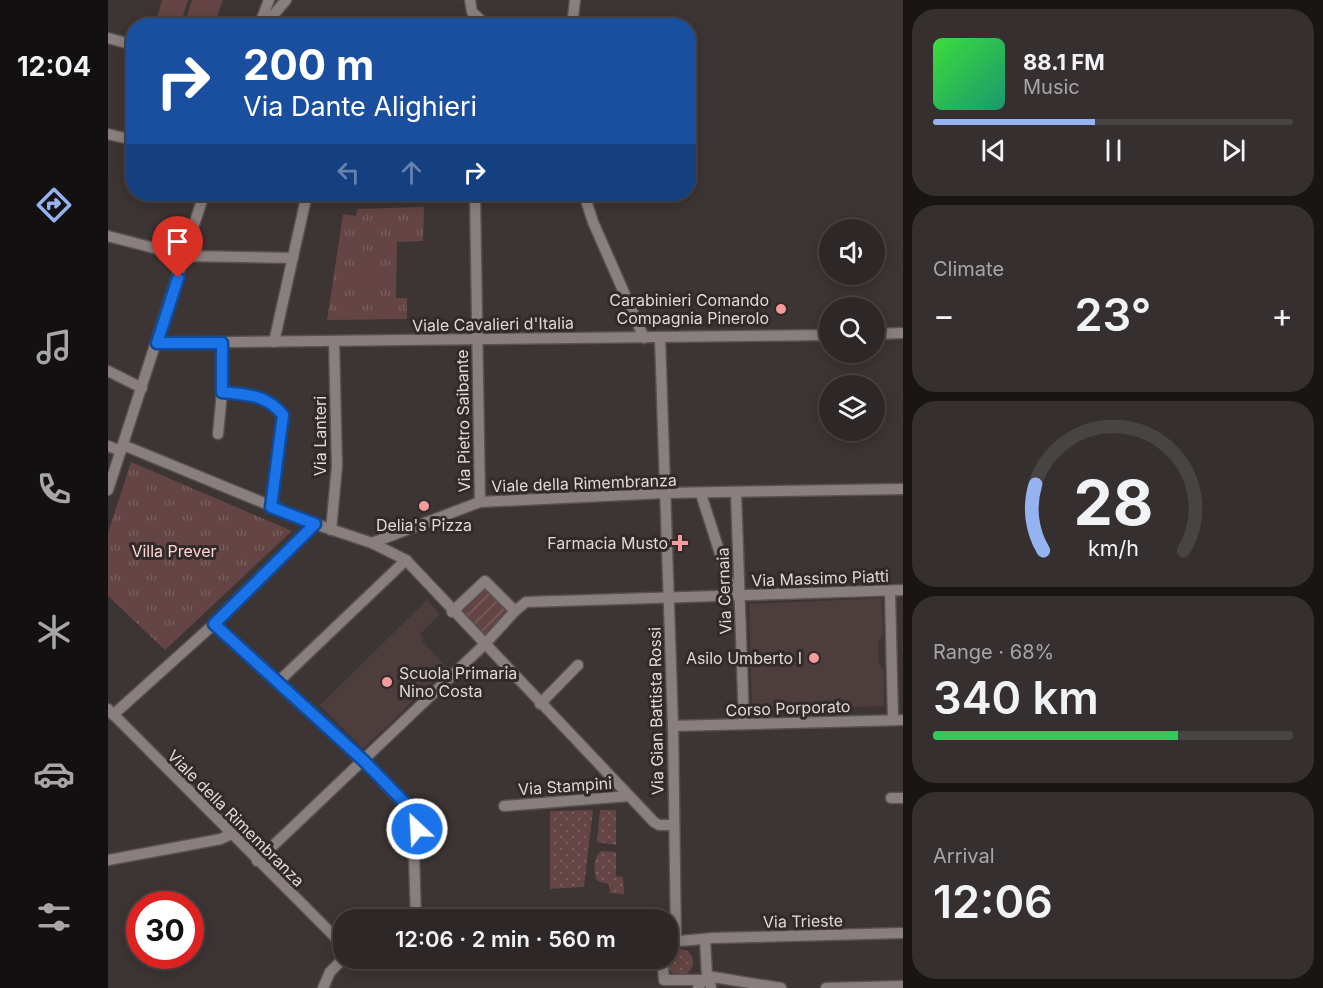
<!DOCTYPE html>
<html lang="en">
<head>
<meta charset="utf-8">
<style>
	body { margin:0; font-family:Inter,sans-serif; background:#362f2f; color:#f1f3f6; height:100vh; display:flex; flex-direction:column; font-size:22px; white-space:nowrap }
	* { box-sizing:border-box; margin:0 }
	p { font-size:20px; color:#a7a5a7 }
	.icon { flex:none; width:33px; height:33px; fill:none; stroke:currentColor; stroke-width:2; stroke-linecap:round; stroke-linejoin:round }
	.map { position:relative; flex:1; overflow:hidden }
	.panel { display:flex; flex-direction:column; gap:9px; padding:9px; background:#191515; width:420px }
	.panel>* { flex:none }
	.hud { position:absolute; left:18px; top:18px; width:570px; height:183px; border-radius:24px; box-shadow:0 3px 15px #0003,0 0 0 2px #494444; background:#1a4fa0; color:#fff; overflow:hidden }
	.tools { position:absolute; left:711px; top:219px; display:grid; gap:12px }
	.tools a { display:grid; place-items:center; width:66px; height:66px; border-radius:50%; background:#2e2727; box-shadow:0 3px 15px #0003,0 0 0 2px #494444; font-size:30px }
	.speed { position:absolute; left:18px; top:891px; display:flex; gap:12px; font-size:30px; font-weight:700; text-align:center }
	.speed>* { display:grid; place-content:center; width:78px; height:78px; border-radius:50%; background:#2e2727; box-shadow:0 3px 15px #0003,0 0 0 2px #494444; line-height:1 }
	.speed .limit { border:9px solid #d22; background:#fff; color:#111 }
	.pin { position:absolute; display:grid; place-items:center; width:51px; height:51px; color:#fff; margin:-62px -26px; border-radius:50% 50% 50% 0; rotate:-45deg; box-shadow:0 0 6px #0007 }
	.pin .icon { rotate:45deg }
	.me { position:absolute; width:66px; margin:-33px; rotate:335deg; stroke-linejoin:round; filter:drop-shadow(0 0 4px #0008) }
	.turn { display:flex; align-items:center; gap:21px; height:126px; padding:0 18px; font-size:27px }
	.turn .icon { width:78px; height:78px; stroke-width:2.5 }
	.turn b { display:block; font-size:42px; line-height:51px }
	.lanes { display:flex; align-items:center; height:57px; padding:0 18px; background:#0003; justify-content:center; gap:30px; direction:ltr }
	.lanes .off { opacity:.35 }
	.big { font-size:45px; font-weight:600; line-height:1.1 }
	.panel .widget { flex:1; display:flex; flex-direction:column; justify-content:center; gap:9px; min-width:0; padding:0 21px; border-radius:24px; background:#362f2f }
	.panel .dial { align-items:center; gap:0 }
	.dial svg { height:156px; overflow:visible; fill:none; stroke:#494444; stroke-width:7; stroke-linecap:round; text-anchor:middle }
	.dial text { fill:#f1f3f6; stroke:none }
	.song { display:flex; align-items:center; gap:18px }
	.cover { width:72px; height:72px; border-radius:9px; background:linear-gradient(135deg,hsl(120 70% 55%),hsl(160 70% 35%)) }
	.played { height:6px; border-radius:3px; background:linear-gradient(90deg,#95b2f1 45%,#494444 45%) }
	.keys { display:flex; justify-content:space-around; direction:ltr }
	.heat { display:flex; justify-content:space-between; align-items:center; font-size:33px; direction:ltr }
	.charge { height:9px; border-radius:4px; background:linear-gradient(90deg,#34c759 68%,#494444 0) }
	.trip { position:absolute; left:225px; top:909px; width:345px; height:60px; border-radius:24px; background:#2e2727; box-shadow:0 3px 15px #0003,0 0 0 2px #494444; font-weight:600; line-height:60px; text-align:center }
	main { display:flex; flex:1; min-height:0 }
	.tabs { display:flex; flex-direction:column; width:108px; justify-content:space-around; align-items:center; background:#121010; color:#a7a5a7 }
	.tabs .icon { width:42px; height:42px }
	.tabs .current { color:#95b2f1 }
	.tabs b { font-size:27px; color:#f1f3f6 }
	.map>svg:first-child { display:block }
	.built { fill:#4d3d3d }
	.grass { fill:url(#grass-dots) }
	.park { fill:url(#park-tufts) }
	.garden { fill:url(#garden-furrows) }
	.pitch { fill:#644444 }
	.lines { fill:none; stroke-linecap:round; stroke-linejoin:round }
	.minor-casing { stroke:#585151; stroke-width:13 }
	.minor { stroke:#897f7e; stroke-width:10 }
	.route-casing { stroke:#114b97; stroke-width:15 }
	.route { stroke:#1a73e8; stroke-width:10 }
	.poi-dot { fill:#f59b9b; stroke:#322a2a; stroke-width:2 }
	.labels { text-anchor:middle; stroke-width:6; stroke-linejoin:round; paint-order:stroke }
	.poi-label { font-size:16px; fill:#dfd9d9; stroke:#322a2a; text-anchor:end }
	.street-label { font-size:16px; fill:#dfd9d9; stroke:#322a2a }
	.park-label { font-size:16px; fill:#fed5d4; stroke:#322a2a }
</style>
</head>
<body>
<main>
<nav class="tabs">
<b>12:04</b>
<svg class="icon current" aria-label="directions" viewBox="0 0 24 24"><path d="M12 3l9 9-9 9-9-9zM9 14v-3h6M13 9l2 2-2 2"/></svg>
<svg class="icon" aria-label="music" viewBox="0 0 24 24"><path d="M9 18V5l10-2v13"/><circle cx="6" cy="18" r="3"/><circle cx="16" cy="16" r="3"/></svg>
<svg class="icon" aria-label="phone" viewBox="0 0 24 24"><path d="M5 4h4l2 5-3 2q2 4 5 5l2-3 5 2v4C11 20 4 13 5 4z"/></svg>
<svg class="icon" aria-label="climate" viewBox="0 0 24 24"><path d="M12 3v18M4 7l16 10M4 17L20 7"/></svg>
<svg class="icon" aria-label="car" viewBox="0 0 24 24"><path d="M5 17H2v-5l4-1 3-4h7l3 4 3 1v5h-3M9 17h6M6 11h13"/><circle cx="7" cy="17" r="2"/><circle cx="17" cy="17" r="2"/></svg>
<svg class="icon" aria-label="filters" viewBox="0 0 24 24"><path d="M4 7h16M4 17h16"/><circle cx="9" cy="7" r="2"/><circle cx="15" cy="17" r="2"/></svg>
</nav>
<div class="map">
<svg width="795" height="988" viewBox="0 0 795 988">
	<defs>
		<pattern id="grass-dots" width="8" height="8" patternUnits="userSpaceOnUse" patternTransform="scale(1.5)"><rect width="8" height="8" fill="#644444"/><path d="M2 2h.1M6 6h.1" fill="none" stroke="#7a5e5e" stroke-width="1.8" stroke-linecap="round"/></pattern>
		<pattern id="park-tufts" width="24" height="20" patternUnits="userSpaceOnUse" patternTransform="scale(1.5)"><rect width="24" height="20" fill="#644444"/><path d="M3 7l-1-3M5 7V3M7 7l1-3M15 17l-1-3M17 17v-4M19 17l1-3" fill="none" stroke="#7a5e5e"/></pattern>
		<pattern id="garden-furrows" width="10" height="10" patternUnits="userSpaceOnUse" patternTransform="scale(1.5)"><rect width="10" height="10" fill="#644444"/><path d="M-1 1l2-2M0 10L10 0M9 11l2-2" fill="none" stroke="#7a5e5e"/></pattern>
	</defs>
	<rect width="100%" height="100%" fill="#3d3434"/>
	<g class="built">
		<path d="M 774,598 L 775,636 L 770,642 L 770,652 L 771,663 L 776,670 L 776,706 L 644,711 L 641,604 Z"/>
		<path d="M 319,600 L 332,614 L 312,634 L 316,639 L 314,641 L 339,668 L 255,749 L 212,705 Z"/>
	</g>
	<g class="grass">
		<path d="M 485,810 L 476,887 L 442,889 L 442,811 Z"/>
		<path d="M 492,810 L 508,810 L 508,845 L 489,842 Z"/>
		<path d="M 493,851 L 508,852 L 508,876 L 515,877 L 516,894 L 502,893 L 501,884 L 489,881 C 485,872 485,857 493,851 Z"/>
		<circle cx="572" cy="962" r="13"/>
	</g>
	<g class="park">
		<path d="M 316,207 L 315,241 L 289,242 L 288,298 L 299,298 L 299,319 L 219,320 L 235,214 L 248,216 L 249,209 Z"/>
		<path d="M 23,462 L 184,531 L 57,650 L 0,596 L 0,533 Z"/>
	</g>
	<path class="garden" d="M 379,587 L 403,610 L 377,637 L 353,613 Z"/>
	<g class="pitch">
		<path d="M 54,0 L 80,0 L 73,22 L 66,20 L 65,23 L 49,18 Z"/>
		<path d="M 84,0 L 115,0 L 106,25 L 76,25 Z"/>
		<circle cx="260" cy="279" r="12"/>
	</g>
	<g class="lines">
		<g class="minor-casing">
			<g id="minor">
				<path d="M 362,0 L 364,12 L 379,26"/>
				<path d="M 151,26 L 161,0"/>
				<path d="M 156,26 L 178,0"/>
				<path d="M 464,26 L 467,0"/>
				<path d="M 0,38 L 26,45"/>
				<path d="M 0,134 L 26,140"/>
				<path d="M 367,194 L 372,502"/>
				<path d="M 476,194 L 485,222 L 536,338"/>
				<path d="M 0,236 L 77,256 L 185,258"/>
				<path d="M 766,334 L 795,333"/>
				<path d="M 552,337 L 565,726 L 568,941"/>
				<path d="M 166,342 L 199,194"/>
				<path d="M 49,343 L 722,335"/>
				<path d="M 114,343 L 114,392 C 139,395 158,394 175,415 L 163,507"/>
				<path d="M 0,371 L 34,388"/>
				<path d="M 110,434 L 114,392"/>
				<path d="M 15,445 L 207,524 L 264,543 L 298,560 L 546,822 L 551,825 L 565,825"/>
				<path d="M 0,446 L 13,451"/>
				<path d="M 0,490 L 96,194"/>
				<path d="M 628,492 L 636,724"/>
				<path d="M 593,494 L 622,585 L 630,596"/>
				<path d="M 223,530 L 229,466 L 226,341"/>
				<path d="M 264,543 L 372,502 L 556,493 L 795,489"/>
				<path d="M 782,591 L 785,720"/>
				<path d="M 407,611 L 418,602 L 795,590"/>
				<path d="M 106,624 L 255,760 L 307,816 L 309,821 L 306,855 L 308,920"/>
				<path d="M 170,682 L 298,560"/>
				<path d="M 432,704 L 470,665"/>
				<path d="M 0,709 L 236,946"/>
				<path d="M 5,715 L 106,624 L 207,524"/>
				<path d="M 565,726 L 795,720"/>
				<path d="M 783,798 L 795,798"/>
				<path d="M 396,806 L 521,796"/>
				<path d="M 0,860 L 113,839 L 123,834"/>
				<path d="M 149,861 L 376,645 L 407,611 L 377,581 L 344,612"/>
				<path d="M 560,942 L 605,938 L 795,933"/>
				<path d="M 554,958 L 556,980 L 595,980 L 599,976 L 597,939"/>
				<path d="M 599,976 L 673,988"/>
				<path d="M 215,988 L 222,972 L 236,958"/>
				<path d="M 590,988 L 595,980 L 602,982 L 603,988"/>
				<path d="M 718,988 L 795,986"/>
			</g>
		</g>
		<use href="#minor" class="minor"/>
	</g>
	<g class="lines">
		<g class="route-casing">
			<path id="route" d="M 70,278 L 49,343 L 114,343 L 114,392 C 139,395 158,394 175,415 L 163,507 L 207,524 L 106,624 L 255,760 L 297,803 L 307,816 L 309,829"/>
		</g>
		<use href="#route" class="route"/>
	</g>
	<g class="poi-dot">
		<circle cx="673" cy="309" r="6"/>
		<circle cx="316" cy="506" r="6"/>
		<path d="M569 534h6v6h6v6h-6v6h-6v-6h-6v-6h6z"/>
		<circle cx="706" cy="658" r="6"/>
		<circle cx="279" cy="682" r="6"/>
	</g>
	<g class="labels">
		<g class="poi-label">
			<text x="661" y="306">Carabinieri Comando<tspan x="661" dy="18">Compagnia Pinerolo</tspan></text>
			<text x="316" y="531" text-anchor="middle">Delia's Pizza</text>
			<text x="560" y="549">Farmacia Musto</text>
			<text x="694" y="664">Asilo Umberto I</text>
			<text x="291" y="679" text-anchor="start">Scuola Primaria<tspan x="291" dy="18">Nino Costa</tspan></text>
		</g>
		<g class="street-label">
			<text transform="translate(385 324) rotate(-1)" y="6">Viale Cavalieri d'Italia</text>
			<text transform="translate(355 421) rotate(-91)" y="6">Via Pietro Saibante</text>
			<text transform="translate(212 436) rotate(-90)" y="6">Via Lanteri</text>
			<text transform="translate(476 483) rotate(-2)" y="6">Viale della Rimembranza</text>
			<text transform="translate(712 578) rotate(-2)" y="6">Via Massimo Piatti</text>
			<text transform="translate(616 591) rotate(-92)" y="6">Via Cernaia</text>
			<text transform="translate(680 708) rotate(-2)" y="6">Corso Porporato</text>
			<text transform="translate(548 711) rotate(-91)" y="6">Via Gian Battista Rossi</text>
			<text transform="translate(457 786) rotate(-4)" y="6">Via Stampini</text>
			<text transform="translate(128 818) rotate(45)" y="6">Viale della Rimembranza</text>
			<text transform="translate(695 921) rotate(-1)" y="6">Via Trieste</text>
		</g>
		<g class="park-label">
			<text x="66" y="557">Villa Prever</text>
		</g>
	</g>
</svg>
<div class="tools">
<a><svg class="icon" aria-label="sound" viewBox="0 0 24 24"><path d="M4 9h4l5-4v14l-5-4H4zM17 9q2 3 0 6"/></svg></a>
<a><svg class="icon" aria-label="search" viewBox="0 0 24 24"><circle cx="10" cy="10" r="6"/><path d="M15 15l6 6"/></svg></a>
<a><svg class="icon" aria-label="layers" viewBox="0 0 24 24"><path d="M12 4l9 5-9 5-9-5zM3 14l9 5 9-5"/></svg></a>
</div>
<div class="speed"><div class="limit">30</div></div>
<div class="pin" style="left:70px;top:278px;background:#d93025"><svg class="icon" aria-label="arrive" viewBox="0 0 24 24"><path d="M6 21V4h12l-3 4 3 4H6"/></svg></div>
<svg class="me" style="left:309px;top:829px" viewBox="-20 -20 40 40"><circle r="17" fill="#1a73e8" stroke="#fff" stroke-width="3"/><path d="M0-11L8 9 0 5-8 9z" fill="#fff"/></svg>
<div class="trip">12:06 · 2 min · 560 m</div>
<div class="hud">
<div class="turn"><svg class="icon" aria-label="right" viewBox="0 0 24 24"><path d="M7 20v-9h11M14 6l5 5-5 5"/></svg><div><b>200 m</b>Via Dante Alighieri</div></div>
<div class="lanes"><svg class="icon off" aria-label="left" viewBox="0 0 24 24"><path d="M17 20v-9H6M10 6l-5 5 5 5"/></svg><svg class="icon off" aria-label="ahead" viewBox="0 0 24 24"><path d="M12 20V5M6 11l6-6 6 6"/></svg><svg class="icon" aria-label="right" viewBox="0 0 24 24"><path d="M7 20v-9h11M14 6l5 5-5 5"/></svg></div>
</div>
</div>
<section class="panel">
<div class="widget">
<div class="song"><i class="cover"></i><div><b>88.1 FM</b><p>Music</p></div></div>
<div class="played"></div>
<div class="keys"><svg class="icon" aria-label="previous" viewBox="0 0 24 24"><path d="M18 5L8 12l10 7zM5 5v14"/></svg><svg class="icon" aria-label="pause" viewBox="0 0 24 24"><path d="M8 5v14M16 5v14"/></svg><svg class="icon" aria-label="next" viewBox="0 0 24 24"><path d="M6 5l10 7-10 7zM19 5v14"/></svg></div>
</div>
<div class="widget"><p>Climate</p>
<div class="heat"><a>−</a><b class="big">23°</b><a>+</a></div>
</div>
<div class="widget dial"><svg viewBox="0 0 100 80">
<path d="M14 69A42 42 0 1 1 86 69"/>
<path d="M14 69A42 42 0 0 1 10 35" stroke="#95b2f1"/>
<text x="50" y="56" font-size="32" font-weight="700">28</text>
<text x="50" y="72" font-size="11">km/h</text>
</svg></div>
<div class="widget"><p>Range · 68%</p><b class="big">340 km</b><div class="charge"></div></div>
<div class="widget"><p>Arrival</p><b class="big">12:06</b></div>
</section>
</main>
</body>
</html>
